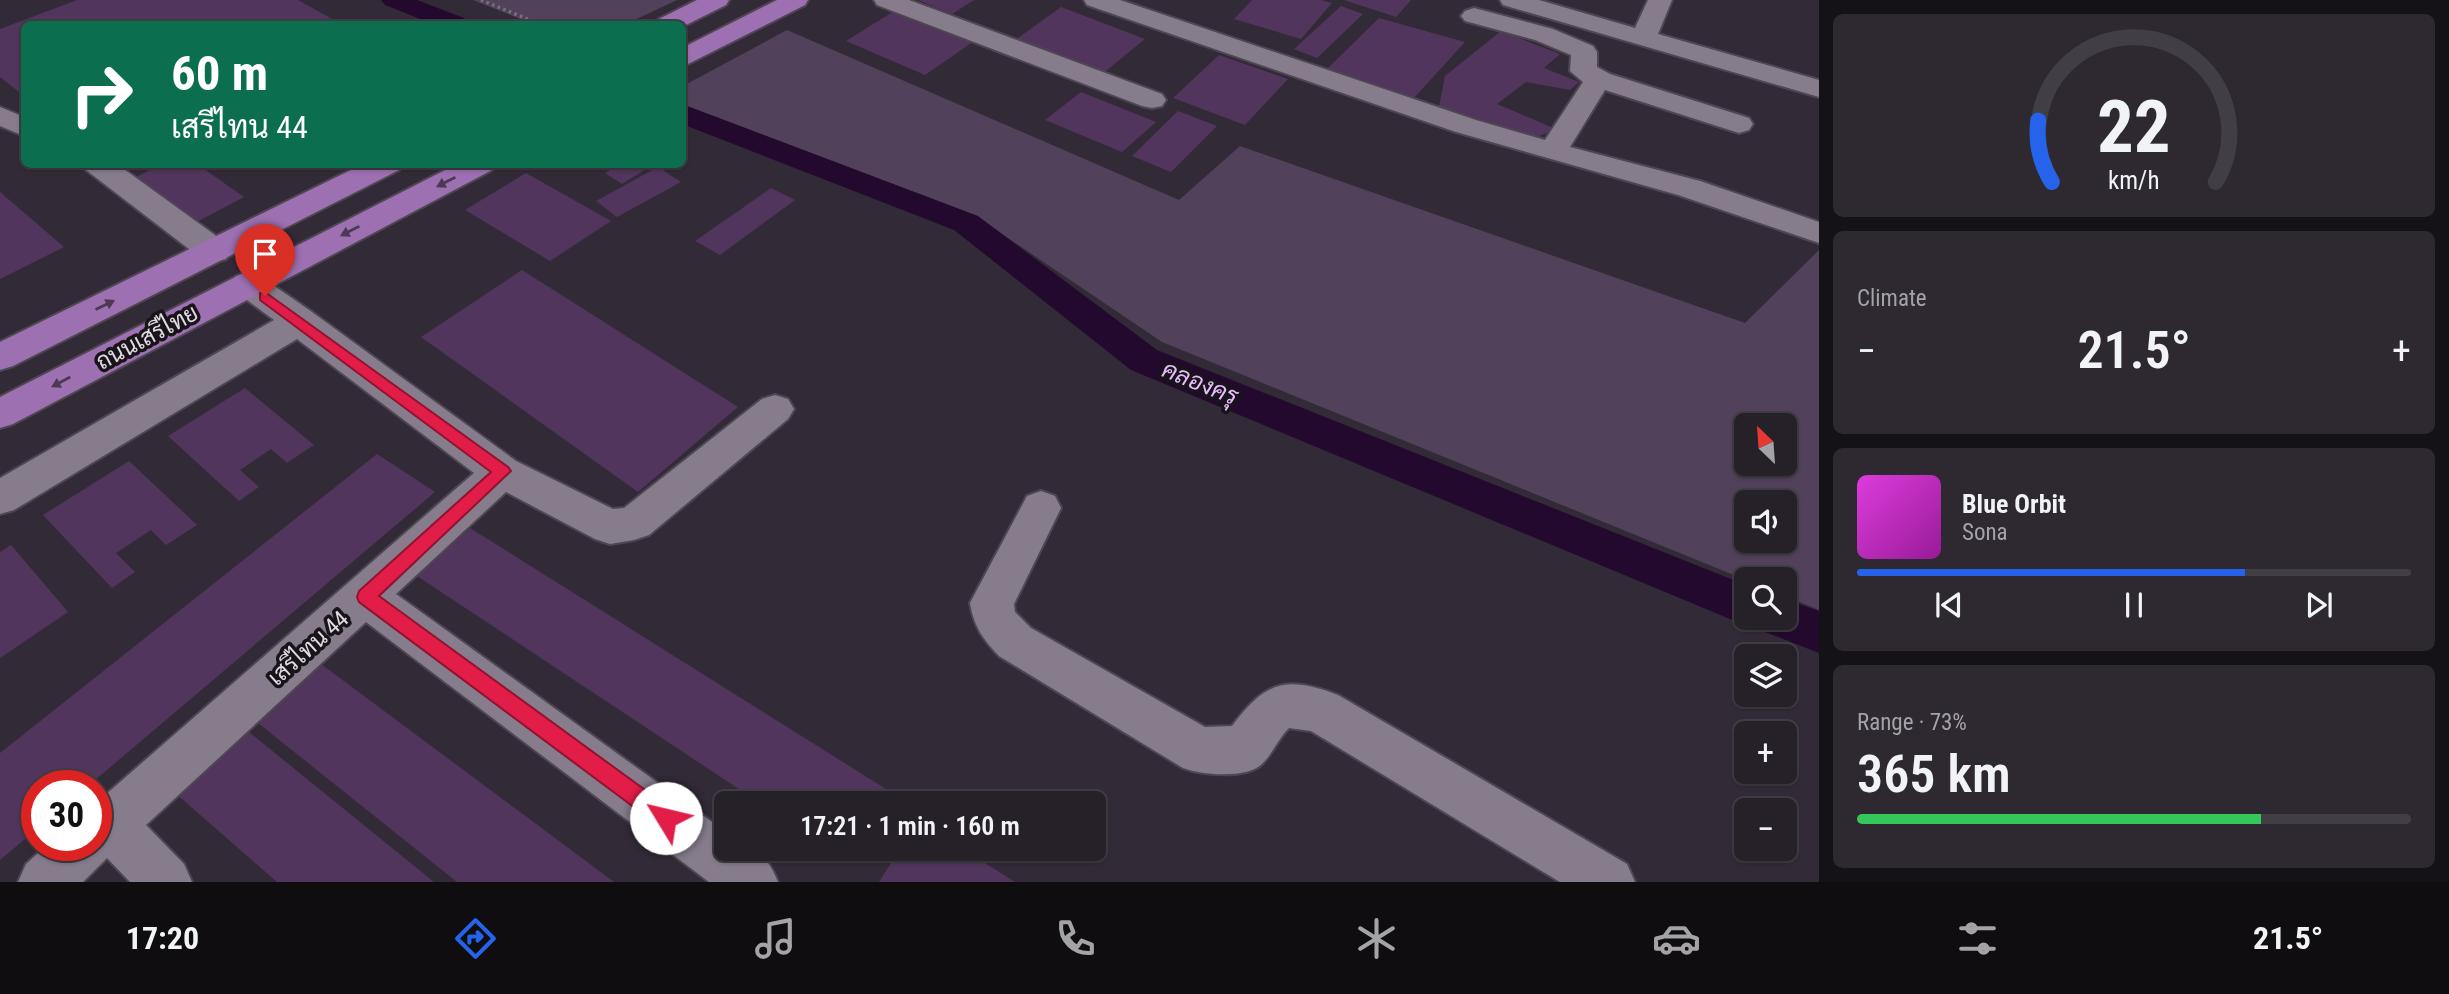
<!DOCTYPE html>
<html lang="en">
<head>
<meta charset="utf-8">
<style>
	body { margin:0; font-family:"Roboto Condensed",Sarabun,sans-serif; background:#2e2831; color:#f1f3f6; height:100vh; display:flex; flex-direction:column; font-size:26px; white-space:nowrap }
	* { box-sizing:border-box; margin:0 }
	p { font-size:23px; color:#a4a3a8 }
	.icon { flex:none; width:38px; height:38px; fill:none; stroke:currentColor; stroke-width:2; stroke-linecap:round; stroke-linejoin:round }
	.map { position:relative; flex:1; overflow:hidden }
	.drawer { display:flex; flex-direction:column; gap:14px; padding:14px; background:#151217; width:630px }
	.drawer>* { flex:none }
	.guide { position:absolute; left:21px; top:21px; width:665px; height:147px; border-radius:10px; box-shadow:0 2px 5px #0004,0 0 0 2px #423e46; background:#0b6e4f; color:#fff; overflow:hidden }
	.needle { width:46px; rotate:335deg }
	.tools { position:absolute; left:1734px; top:413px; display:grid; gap:14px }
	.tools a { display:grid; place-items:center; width:63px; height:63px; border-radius:10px; background:#262029; box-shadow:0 2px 5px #0004,0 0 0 2px #423e46; font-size:35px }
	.speed { position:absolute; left:21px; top:770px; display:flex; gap:14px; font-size:35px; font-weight:700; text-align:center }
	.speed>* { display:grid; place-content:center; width:91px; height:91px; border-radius:50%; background:#262029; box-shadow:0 2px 5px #0004,0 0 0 2px #423e46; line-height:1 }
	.speed .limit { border:10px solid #d22; background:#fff; color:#111 }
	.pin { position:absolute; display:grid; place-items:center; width:60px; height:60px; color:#fff; margin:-72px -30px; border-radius:50% 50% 50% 0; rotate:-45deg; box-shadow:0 0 7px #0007 }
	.pin .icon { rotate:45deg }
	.me { position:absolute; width:77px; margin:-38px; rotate:306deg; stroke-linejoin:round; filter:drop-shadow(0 0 5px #0008) }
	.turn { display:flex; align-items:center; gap:24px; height:147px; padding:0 35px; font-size:32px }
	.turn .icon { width:91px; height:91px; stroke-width:2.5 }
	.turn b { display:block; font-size:49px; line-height:60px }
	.big { font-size:52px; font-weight:600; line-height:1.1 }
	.drawer .tile { flex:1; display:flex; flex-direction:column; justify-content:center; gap:10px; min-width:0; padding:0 24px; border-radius:10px; background:#2e2831 }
	.drawer .dial { align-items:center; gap:0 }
	.dial svg { height:182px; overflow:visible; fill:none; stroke:#423e46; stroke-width:7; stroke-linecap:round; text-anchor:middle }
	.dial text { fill:#f1f3f6; stroke:none }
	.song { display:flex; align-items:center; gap:21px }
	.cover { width:84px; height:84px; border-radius:10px; background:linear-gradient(135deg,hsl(300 70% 55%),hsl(300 70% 35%)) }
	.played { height:7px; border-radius:4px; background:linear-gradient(90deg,#2563eb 70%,#423e46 70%) }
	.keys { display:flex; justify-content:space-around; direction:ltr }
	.heat { display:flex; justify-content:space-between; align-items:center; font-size:38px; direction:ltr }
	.charge { height:10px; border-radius:5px; background:linear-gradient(90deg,#34c759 73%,#423e46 0) }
	.trip { position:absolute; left:714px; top:791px; width:392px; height:70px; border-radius:10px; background:#262029; box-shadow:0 2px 5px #0004,0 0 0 2px #423e46; font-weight:600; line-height:70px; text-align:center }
	.dock { display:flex; height:112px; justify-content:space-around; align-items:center; background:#0f0d10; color:#a4a3a8 }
	.dock .icon { width:49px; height:49px }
	.dock .current { color:#2563eb }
	.dock b { font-size:32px; color:#f1f3f6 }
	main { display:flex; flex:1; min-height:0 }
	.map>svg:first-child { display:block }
	.green { fill:#52415a; fill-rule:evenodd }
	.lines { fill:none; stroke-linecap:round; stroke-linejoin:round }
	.canal { fill:#23092e; fill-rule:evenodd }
	.building { fill:#51355d }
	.minor-casing { stroke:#4e4652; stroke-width:4 }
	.major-casing { stroke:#4e4652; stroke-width:4 }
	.path { stroke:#78717c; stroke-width:3.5; stroke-dasharray:2.5 3.5; stroke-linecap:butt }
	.minor { fill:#867c8c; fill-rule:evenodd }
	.major { fill:#9d70b1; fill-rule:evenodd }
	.oneway { fill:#4d3956 }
	.route { fill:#e11d48; stroke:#92132f; stroke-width:2 }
	.labels { text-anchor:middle; stroke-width:7; stroke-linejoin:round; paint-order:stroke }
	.street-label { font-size:23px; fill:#e0dbe3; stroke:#18141a }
	.water-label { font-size:24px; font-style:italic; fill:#e9bafe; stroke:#18141a }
</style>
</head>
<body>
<main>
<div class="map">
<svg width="1819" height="882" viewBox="0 0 1819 882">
	<rect width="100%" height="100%" fill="#332a37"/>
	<g class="green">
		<path d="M 473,0 L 677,0 L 626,24 L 533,24 Z"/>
		<path d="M 787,30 L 1179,200 L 1240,146 L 1745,323 L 1819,250 L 1819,610 L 1785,596 L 1785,579 L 1746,580 L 1162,342 L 974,215 L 683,105 L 683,86 ZM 1746,425 L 1785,425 L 1785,464 L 1746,464 ZM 1746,502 L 1785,502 L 1785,541 L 1746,541 Z"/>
	</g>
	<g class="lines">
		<g class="canal">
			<path d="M 381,0 L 417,0 L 464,18 L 468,24 L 433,24 L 385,5 Z"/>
			<path d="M 682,104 L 978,216 L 1157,350 L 1746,585 L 1746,618 L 1785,618 L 1785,599 L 1819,611 L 1819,653 L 1765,632 L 1759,620 L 1746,625 L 1730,619 L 1131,370 L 954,230 L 682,124 Z"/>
		</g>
	</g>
	<g class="building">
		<path d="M 77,0 L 298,0 L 341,24 L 24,24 L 24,96 L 0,77 L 0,29 Z"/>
		<path d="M 918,0 L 974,0 L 952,14 Z"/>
		<path d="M 1252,0 L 1321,0 L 1332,3 L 1301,39 L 1234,19 Z"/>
		<path d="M 1344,0 L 1411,0 L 1396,17 Z"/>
		<path d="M 1341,6 L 1363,14 L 1317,58 L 1294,49 Z"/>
		<path d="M 1061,7 L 1145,39 L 1101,75 L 1014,41 Z"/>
		<path d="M 899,8 L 977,39 L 925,75 L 846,41 Z"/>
		<path d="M 1379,18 L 1465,42 L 1413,99 L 1326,70 Z"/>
		<path d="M 1501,31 L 1560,54 L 1544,68 L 1579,82 L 1570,90 L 1526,82 L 1497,104 L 1556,129 L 1532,139 L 1439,107 L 1445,76 Z"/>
		<path d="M 1219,55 L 1288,79 L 1245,125 L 1173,98 Z"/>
		<path d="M 1081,92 L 1156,122 L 1122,152 L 1045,120 Z"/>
		<path d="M 1178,111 L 1217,126 L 1171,172 L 1132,156 Z"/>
		<path d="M 162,164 L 197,164 L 244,197 L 191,225 L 130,180 Z"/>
		<path d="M 620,164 L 654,164 L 622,184 L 605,173 Z"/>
		<path d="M 658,167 L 681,182 L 617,217 L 596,201 Z"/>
		<path d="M 526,173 L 611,221 L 550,261 L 465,210 Z"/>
		<path d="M 771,188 L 795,200 L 720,255 L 695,241 Z"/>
		<path d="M 0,192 L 64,247 L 0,279 Z"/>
		<path d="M 522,270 L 738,407 L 638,492 L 421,337 Z"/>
		<path d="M 245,388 L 314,445 L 287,463 L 271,449 L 240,470 L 259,487 L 239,501 L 168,436 Z"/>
		<path d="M 377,454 L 435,492 L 88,786 L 37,786 L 37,829 L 0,860 L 0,753 Z"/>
		<path d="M 129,461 L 197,525 L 166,545 L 151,530 L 116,553 L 135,572 L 112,588 L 43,515 Z"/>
		<path d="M 470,528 L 886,789 L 876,803 L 760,803 L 417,576 Z"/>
		<path d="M 11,545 L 68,612 L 0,658 L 0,552 Z"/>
		<path d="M 317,661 L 614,882 L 457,882 L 253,719 Z"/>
		<path d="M 244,728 L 434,882 L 277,882 L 174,792 Z"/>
		<path d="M 900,849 L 963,849 L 1015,882 L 879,882 Z"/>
	</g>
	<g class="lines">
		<g class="minor-casing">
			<g id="minor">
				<path d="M 874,0 L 909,0 L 1162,94 L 1166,100 L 1162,106 L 1152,108 L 1142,106 L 877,5 Z"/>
				<path d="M 1084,0 L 1120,0 L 1476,120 L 1545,140 L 1583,82 L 1570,71 L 1571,55 L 1535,40 L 1465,21 L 1461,16 L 1465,11 L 1474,8 L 1553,29 L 1593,46 L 1597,52 L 1597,67 L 1610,74 L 1749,118 L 1753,124 L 1749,130 L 1739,133 L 1605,90 L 1570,147 L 1700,181 L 1819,222 L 1819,243 L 1678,195 L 1456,132 L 1087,5 Z"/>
				<path d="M 1500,0 L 1539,0 L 1635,28 L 1648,0 L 1672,0 L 1658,34 L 1819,80 L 1819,97 L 1503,5 Z"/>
				<path d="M 0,107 L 24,117 L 24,136 L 0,126 Z"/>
				<path d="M 82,164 L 117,164 L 226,243 L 230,251 L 226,259 L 214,262 L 202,259 L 86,170 Z"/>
				<path d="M 248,273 L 260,276 L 312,312 L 516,461 L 613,509 L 624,508 L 762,399 L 775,395 L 788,399 L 794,409 L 788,419 L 649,535 L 634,540 L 610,544 L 595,539 L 506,492 L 396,594 L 726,832 L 726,849 C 756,849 767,854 778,882 L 709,882 L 366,622 L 146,825 L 184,864 L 192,882 L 130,882 L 107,858 L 83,882 L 18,882 L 26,864 L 47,845 L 96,845 L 96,803 L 474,473 L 297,339 L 14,510 L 0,514 L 0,478 L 274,320 L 236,292 L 231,284 L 236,276 Z"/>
				<path d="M 1041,491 L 1055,496 L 1061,508 L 1014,604 L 1015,612 L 1031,628 L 1205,727 L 1232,726 C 1265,682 1285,675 1338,695 L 1627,864 L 1635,882 L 1560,882 L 1311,731 L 1289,728 C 1278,739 1273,753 1262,764 C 1247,779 1201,775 1183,768 L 999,656 C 983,639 974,627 970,603 L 1027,496 Z"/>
			</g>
		</g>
		<g class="major-casing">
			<g id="major">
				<path d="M 697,0 L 729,0 L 726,5 L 682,27 L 682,24 L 655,24 L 659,19 Z"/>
				<path d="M 777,0 L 808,0 L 805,5 L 682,67 L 682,48 Z"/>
				<path d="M 363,164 L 403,164 L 399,170 L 13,366 L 0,370 L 0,342 Z"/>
				<path d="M 457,164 L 496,164 L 492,170 L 13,424 L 0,428 L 0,397 Z"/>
			</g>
		</g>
		<path class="path" d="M 481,0 L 540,24"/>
		<use href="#minor" class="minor"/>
		<use href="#major" class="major"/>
	</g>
	<defs><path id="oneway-solid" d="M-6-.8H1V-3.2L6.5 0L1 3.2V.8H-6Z" transform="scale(1.75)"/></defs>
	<g class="oneway">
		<use href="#oneway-solid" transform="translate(446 182) rotate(153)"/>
		<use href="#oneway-solid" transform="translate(350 231) rotate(153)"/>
		<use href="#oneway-solid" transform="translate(105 305) rotate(-26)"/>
		<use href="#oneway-solid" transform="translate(61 382) rotate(152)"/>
	</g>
	<path class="route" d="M 265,292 L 508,467 L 511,471 L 379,596 L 674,811 L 677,818 L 674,826 L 666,829 L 659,826 L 359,602 L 357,597 L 359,591 L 491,472 L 260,300 L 260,293 Z"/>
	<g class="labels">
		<g class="street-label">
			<text transform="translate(147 337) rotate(-28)" y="8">ถนนเสรีไทย</text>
			<text transform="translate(308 648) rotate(-42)" y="8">เสรีไทน 44</text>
		</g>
		<g class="water-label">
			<text transform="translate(1200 383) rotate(22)" y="8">คลองครุ</text>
		</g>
	</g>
</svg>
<div class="tools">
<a><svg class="needle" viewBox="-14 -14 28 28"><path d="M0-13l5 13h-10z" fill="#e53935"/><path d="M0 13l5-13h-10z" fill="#a4a3a8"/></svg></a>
<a><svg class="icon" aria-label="sound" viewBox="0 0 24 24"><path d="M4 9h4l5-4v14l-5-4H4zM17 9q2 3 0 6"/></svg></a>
<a><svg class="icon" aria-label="search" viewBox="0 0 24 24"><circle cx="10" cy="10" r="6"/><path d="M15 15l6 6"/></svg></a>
<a><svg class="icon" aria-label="layers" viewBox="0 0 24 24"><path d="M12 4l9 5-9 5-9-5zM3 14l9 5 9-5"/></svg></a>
<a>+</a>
<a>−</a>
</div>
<div class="speed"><div class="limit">30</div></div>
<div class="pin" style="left:265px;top:296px;background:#d93025"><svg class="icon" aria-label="arrive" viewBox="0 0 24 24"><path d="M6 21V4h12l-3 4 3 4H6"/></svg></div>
<svg class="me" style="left:666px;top:818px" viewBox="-20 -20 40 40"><circle r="19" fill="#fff"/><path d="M0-13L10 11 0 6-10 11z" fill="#e11d48"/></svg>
<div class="trip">17:21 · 1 min · 160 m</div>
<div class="guide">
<div class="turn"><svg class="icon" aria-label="right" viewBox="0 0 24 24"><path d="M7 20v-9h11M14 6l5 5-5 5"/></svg><div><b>60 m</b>เสรีไทน 44</div></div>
</div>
</div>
<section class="drawer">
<div class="tile dial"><svg viewBox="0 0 100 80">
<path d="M14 69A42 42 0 1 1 86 69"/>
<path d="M14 69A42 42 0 0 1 8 42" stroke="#2563eb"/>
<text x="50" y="56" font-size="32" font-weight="700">22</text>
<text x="50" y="72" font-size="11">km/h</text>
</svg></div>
<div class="tile"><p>Climate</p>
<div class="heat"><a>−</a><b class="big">21.5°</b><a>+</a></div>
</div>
<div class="tile">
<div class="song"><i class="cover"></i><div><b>Blue Orbit</b><p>Sona</p></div></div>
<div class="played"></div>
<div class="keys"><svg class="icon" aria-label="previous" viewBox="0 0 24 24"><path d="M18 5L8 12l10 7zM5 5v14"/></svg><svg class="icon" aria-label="pause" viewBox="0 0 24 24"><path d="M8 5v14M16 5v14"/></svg><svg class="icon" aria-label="next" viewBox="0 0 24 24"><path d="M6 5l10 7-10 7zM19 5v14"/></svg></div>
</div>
<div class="tile"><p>Range · 73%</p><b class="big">365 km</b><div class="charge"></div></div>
</section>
</main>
<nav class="dock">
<b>17:20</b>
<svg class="icon current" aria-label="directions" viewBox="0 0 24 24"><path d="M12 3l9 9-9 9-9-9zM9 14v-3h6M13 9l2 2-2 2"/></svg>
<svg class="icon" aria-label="music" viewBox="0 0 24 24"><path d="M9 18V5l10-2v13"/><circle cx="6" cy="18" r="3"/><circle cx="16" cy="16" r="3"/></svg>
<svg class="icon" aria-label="phone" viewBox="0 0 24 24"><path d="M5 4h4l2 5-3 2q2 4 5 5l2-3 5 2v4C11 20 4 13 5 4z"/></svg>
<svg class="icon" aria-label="climate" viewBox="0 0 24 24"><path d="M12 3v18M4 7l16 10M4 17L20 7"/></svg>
<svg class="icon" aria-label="car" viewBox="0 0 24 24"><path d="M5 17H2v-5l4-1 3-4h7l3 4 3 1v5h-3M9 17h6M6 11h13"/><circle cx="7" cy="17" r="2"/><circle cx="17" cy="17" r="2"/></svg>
<svg class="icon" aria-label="filters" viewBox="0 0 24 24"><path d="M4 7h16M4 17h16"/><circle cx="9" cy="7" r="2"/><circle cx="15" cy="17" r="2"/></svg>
<b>21.5°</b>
</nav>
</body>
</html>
